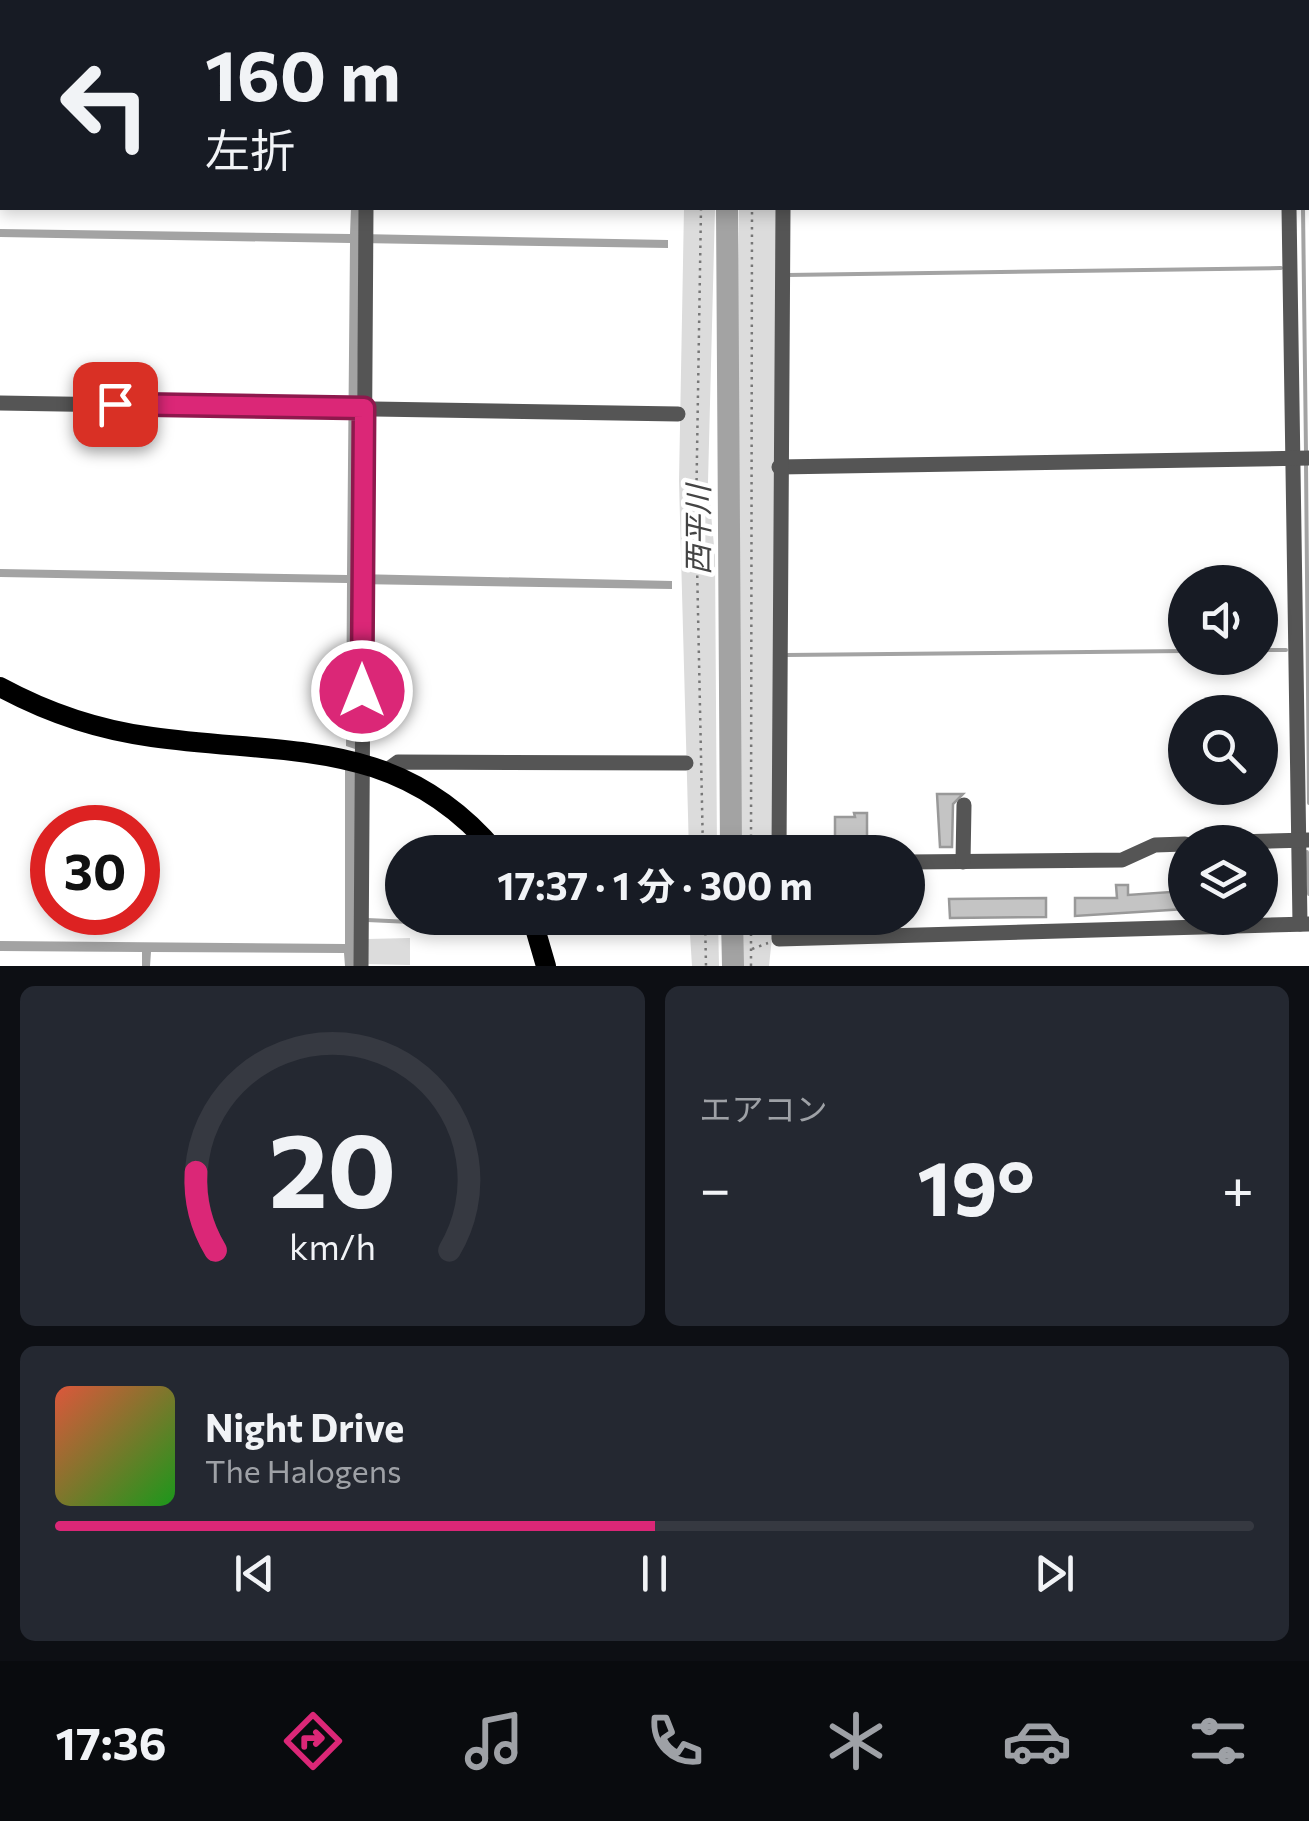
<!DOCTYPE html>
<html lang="ja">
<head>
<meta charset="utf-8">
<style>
	body { margin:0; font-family:Commissioner,"Noto Sans JP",sans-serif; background:#242831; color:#f1f3f6; height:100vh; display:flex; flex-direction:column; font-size:38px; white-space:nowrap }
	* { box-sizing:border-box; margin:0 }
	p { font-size:32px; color:#9ea1a6 }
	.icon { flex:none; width:55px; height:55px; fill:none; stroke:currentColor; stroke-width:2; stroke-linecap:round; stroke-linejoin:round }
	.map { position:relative; height:966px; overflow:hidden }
	.side { display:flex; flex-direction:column; gap:20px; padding:20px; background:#0d0f14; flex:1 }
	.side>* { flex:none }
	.banner { position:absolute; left:0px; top:0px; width:1310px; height:210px; box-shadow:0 5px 15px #0003; background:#171b24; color:#f1f3f6; overflow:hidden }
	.tools { position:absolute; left:1168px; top:565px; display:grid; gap:20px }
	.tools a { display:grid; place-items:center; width:110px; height:110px; border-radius:50%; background:#171b24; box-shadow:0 5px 15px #0003; font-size:50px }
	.speed { position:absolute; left:30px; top:805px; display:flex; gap:20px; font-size:50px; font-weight:700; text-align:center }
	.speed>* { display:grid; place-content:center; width:130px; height:130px; border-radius:50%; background:#171b24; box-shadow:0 5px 15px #0003; line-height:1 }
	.speed .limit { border:15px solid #d22; background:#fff; color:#111 }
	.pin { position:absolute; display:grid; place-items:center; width:85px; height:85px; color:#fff; margin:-42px; border-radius:20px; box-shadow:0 5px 15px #0006 }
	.me { position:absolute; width:110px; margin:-55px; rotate:0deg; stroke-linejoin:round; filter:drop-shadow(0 0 8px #0008) }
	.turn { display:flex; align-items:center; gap:35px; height:210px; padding:0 40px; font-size:45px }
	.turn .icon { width:130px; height:130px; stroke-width:2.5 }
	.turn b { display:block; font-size:70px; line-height:85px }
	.big { font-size:75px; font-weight:700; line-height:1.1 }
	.side .widget { flex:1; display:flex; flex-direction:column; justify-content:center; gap:15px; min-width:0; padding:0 35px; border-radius:15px; background:#242831 }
	.side .dial { align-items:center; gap:0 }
	.dial svg { height:260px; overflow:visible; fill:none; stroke:#363941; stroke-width:7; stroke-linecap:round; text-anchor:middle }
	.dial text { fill:#f1f3f6; stroke:none }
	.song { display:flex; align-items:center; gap:30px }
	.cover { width:120px; height:120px; border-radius:15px; background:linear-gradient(135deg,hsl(10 70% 55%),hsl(120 70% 35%)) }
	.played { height:10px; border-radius:5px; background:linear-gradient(90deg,#db2777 50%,#363941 50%) }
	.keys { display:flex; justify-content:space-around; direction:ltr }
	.heat { display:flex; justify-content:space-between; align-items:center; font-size:55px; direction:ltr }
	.side .tiles { flex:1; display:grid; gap:20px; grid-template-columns:1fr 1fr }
	.widget:last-child { grid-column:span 2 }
	.trip { position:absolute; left:385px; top:835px; width:540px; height:100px; border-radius:50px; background:#171b24; box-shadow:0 5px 15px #0003; font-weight:700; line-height:100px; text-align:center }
	.tabs { display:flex; height:160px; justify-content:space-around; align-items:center; background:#090b0e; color:#9ea1a6 }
	.tabs .icon { width:70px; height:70px }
	.tabs .on { color:#db2777 }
	.tabs b { font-size:45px; color:#f1f3f6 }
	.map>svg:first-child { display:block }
	.green { fill:#dcdcdc }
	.water { fill:#a3a3a3 }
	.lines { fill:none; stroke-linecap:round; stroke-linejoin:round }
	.stream { stroke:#a3a3a3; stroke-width:4 }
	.river { stroke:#a3a3a3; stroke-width:22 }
	.building { fill:#c4c4c4; stroke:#999; stroke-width:2.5 }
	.path { stroke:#777; stroke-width:2.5; stroke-dasharray:2.5 5; stroke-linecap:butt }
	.minor { stroke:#555; stroke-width:15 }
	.major { stroke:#000; stroke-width:20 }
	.route-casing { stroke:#8e194d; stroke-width:25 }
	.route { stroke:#db2777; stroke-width:18 }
	.labels { text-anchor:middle; stroke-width:9; stroke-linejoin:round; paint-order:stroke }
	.water-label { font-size:30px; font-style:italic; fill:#444; stroke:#fff }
</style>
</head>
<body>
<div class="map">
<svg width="1309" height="966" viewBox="0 0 1309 966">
	<rect width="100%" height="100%" fill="#fff"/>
	<g class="green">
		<path d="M 684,208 L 715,208 L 708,482 L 715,556 L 717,852 L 689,852 L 679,481 Z"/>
		<path d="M 739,208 L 779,208 L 774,852 L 740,852 L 735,415 Z"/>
		<path d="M 689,918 L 718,918 L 719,966 L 692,966 Z"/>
		<path d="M 741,918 L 774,918 L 769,966 L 742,966 Z"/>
		<path d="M 410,938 L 410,965 L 366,964 L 367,939 Z"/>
	</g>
	<g class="water">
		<path d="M 351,208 L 359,208 L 360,234 L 668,240 L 668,248 L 359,243 L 356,574 L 672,581 L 672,589 L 356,584 L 355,749 L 346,746 L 347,583 L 0,577 L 0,569 L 347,575 L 350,243 L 0,237 L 0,229 L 350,234 Z"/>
		<path d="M 345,768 L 356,771 L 354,966 L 345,966 L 344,953 L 151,952 L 150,966 L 142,966 L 142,952 L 0,951 L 0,941 L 345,944 Z"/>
	</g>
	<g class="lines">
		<g class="stream">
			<path d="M 1299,0 L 1299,2"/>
			<path d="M 1303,208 L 1306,453"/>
			<path d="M 787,275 L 1281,268"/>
			<path d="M 1306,462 L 1309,803"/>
			<path d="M 1260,650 L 1286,650"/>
			<path d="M 786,655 L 1185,651"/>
			<path d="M 1307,852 L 1309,894"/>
			<path d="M 367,920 L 523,927"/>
			<path d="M 545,928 L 683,933"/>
		</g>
		<g class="river">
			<path d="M 34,2 L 36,0"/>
			<path d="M 773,2 L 774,0"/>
			<path d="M 0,48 L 2,45"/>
			<path d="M 727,208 L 731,852"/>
			<path d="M 732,918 L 733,966"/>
		</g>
	</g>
	<g class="building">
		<path d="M 937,794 L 963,794 L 953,804 L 952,847 L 940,847 Z"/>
		<path d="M 854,813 L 867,813 L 867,844 L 849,844 L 849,852 L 835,852 L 835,817 L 855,817 Z"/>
		<path d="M 1116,885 L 1128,885 L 1128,895 L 1185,891 L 1185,909 L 1075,916 L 1075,898 L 1117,898 Z"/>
		<path d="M 1046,898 L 1046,917 L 950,918 L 949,899 Z"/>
	</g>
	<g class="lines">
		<g class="path">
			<path d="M 8,2 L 10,0"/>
			<path d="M 61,2 L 62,0"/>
			<path d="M 91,2 L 93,0"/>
			<path d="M 746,2 L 746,0"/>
			<path d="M 798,2 L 799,0"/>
			<path d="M 0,13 L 2,10"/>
			<path d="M 0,85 L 2,81"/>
			<path d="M 701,208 L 696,516 L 703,852"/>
			<path d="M 751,852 L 752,208"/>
			<path d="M 705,918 L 706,966"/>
			<path d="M 752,949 L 768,943"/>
			<path d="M 751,966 L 751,918"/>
		</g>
		<g class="minor">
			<path d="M 1285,0 L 1285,2"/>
			<path d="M 389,2 L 389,0"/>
			<path d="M 834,2 L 835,0"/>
			<path d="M 1308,80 L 1309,80"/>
			<path d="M 0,127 L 2,123"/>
			<path d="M 1289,208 L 1300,924"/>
			<path d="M 0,403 L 678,414"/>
			<path d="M 779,467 L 1309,458"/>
			<path d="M 387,770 L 398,762 L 686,763"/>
			<path d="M 1236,842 L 1309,840"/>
			<path d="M 779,852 L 783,208"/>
			<path d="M 908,862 L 1122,860 L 1155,845 L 1185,844"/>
			<path d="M 963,862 L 964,805"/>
			<path d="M 779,918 L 779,939 L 1309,924"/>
			<path d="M 361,966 L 366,208"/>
		</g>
		<g class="major">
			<path d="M 0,687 C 48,713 99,730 152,737 C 286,756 399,736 496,852"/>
			<path d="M 532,918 L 546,966"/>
		</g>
	</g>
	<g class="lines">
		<g class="route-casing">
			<path id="route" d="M 115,404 L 364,408 L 362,691"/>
		</g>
		<use href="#route" class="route"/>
	</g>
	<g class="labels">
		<g class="water-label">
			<text transform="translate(699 530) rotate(-90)" y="10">西平川</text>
		</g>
	</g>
</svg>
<div class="tools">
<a><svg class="icon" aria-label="sound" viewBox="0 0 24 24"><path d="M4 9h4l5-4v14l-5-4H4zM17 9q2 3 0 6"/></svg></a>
<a><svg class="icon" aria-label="search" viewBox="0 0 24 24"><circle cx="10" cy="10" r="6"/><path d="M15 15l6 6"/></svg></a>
<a><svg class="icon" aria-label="layers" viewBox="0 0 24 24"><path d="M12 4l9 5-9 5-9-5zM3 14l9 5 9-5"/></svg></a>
</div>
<div class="speed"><div class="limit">30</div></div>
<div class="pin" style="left:115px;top:404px;background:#d93025"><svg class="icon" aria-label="arrive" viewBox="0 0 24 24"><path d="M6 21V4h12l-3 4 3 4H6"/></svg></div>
<svg class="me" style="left:362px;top:691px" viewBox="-20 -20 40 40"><circle r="17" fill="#db2777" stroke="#fff" stroke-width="3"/><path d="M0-11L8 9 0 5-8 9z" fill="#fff"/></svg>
<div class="trip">17:37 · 1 分 · 300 m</div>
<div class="banner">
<div class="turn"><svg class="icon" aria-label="left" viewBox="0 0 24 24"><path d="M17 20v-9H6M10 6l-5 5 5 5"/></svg><div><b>160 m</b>左折</div></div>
</div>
</div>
<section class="side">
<div class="tiles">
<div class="widget dial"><svg viewBox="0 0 100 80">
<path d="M14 69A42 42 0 1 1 86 69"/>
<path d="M14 69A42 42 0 0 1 8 45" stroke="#db2777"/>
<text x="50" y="56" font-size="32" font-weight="700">20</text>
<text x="50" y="72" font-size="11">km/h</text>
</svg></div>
<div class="widget"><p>エアコン</p>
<div class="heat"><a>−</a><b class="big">19°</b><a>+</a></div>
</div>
<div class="widget">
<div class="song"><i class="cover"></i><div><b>Night Drive</b><p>The Halogens</p></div></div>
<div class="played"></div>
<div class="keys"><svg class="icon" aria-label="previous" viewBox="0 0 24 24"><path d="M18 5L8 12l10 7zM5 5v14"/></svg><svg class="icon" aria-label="pause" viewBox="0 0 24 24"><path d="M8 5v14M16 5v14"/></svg><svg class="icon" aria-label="next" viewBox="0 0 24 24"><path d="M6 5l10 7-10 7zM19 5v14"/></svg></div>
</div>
</div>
</section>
<nav class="tabs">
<b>17:36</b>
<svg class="icon on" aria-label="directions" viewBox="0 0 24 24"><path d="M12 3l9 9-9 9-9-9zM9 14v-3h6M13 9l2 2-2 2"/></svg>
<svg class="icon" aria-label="music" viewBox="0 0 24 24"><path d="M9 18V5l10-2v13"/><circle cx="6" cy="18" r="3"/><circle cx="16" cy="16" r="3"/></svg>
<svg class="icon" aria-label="phone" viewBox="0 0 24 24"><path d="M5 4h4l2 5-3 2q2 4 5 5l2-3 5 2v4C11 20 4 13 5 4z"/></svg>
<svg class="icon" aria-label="climate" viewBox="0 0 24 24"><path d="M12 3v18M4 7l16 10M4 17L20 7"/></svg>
<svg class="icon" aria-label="car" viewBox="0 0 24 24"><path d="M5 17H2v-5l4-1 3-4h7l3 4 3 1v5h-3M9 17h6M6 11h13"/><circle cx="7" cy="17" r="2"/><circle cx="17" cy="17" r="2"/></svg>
<svg class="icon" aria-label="filters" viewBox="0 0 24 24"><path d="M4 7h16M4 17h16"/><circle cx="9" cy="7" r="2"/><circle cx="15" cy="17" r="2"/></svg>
</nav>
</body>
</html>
